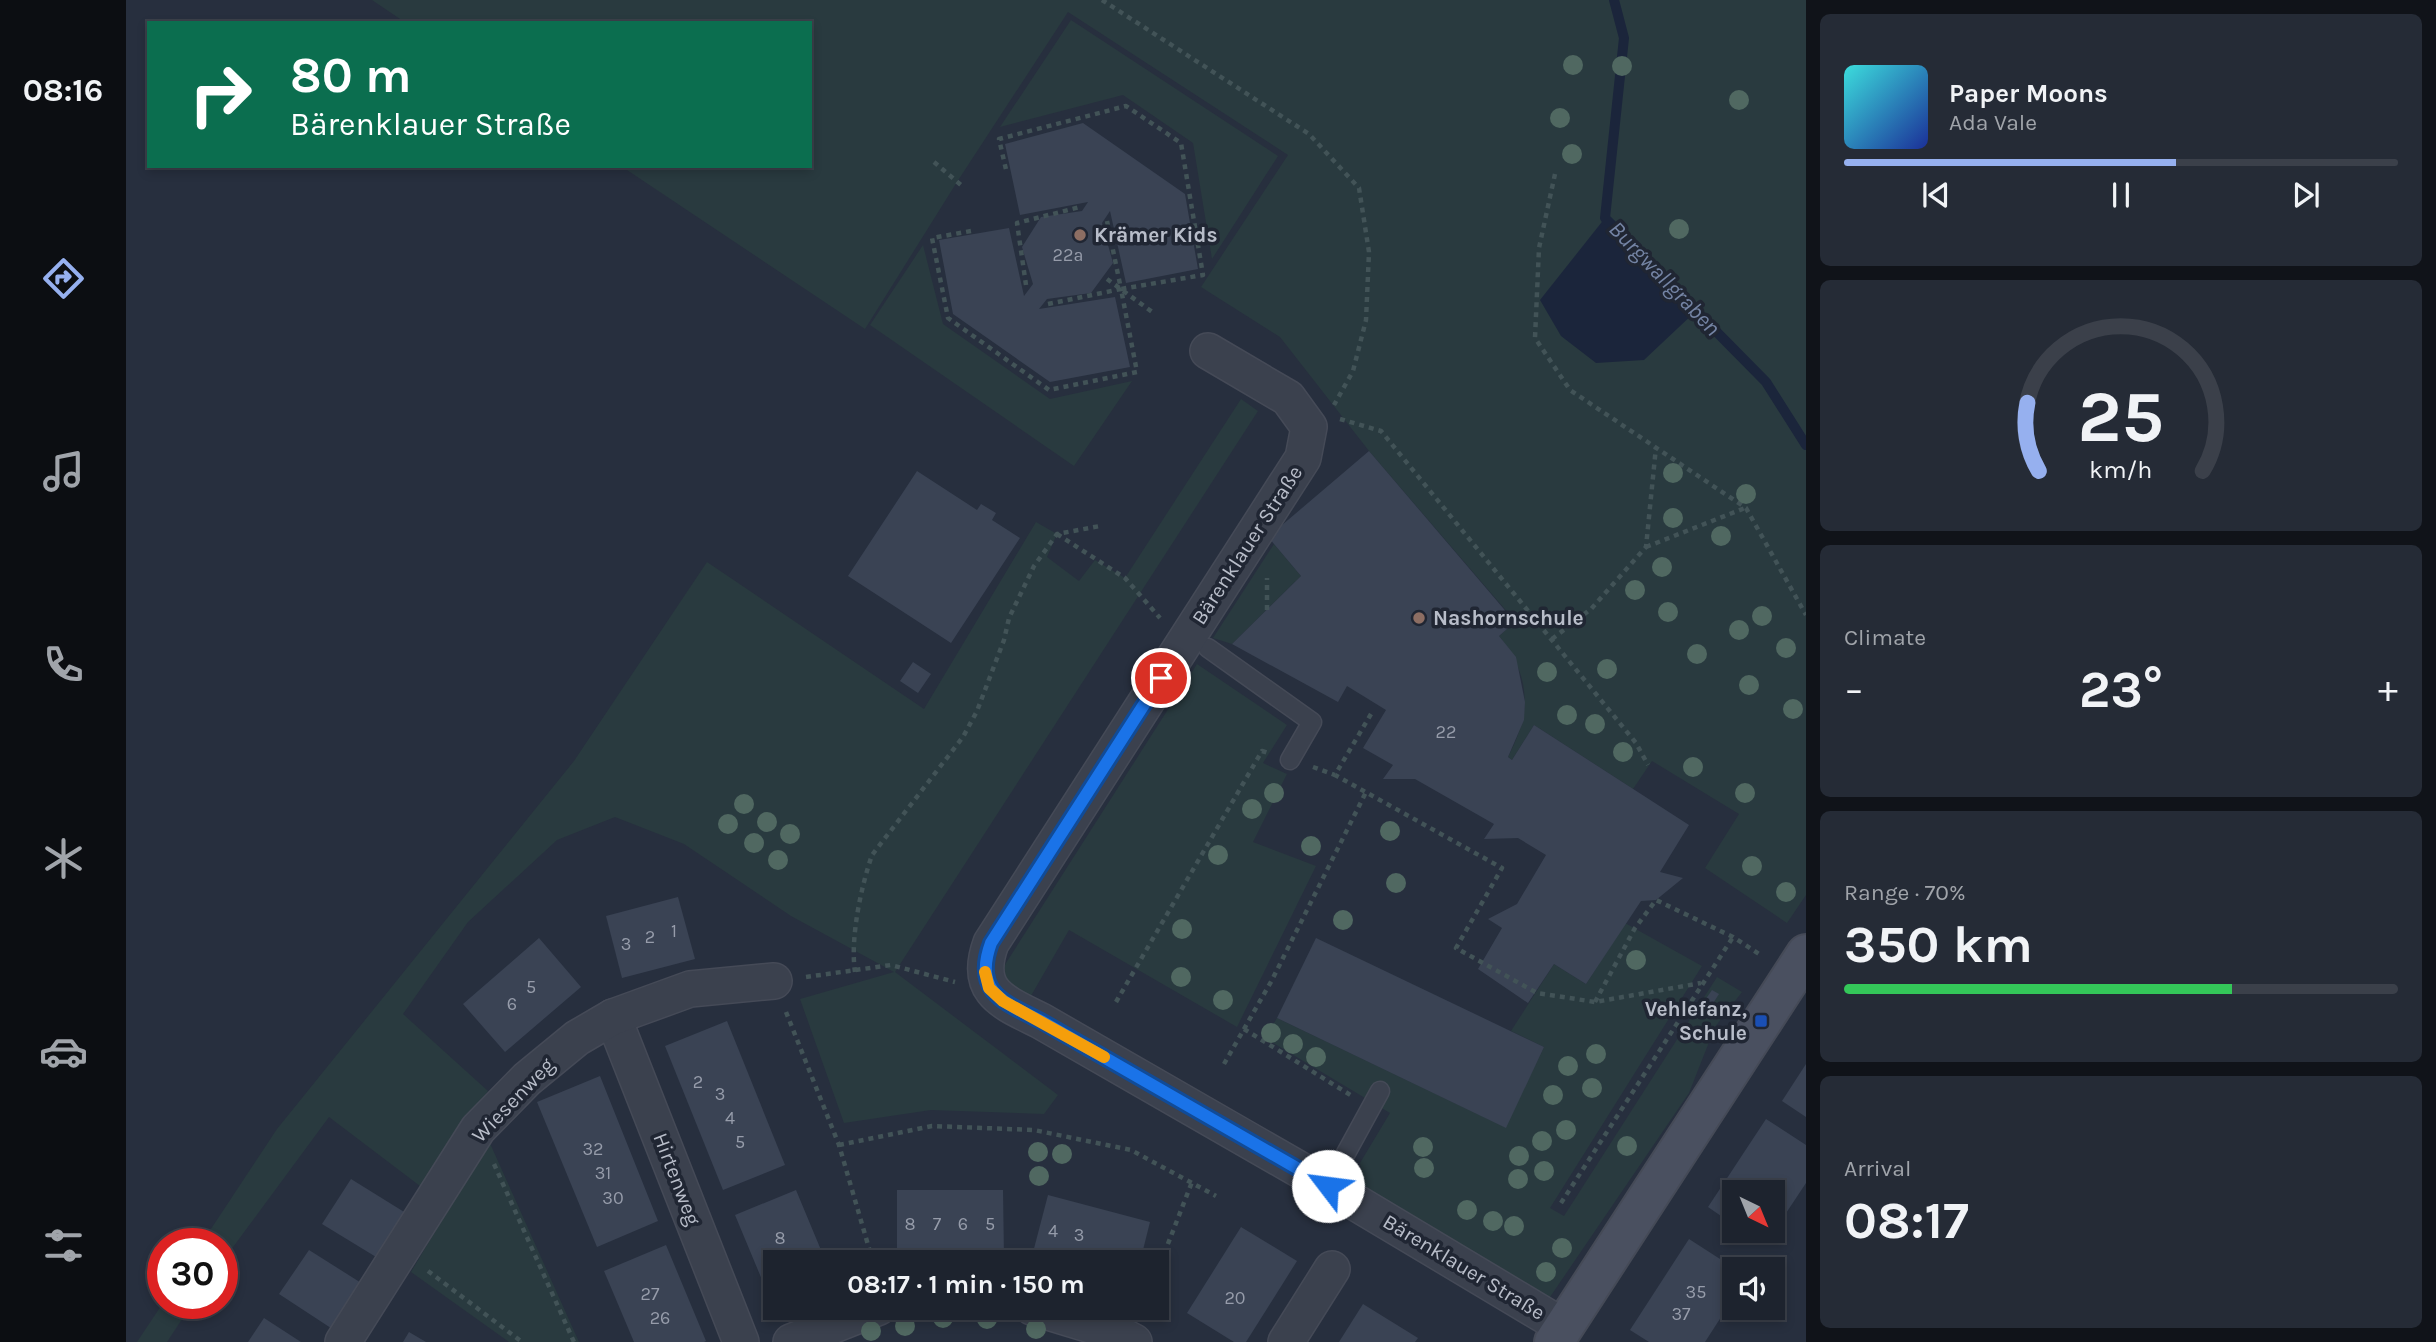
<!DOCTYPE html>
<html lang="en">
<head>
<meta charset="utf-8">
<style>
	body { margin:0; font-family:Karla,sans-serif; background:#252b36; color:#f1f3f6; height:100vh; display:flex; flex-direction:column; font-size:26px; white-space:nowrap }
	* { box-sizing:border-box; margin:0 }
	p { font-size:23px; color:#a0a4aa }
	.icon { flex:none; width:38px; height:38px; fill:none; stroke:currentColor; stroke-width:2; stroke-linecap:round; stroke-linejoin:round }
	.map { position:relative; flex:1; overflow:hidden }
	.details { display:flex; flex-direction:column; gap:14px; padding:14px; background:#101319; width:630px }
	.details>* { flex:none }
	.banner { position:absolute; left:21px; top:21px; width:665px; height:147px; border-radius:0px; box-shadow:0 4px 10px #0003,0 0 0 2px #3b404a; background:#0b6e4f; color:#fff; overflow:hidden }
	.needle { width:46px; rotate:137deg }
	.fabs { position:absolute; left:1596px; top:1180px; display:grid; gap:14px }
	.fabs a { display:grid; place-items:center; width:63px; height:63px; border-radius:0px; background:#1d232e; box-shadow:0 4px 10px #0003,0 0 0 2px #3b404a; font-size:35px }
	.speed { position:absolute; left:21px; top:1228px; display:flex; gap:14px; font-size:35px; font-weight:700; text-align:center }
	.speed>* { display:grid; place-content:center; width:91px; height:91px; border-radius:50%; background:#1d232e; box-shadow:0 4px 10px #0003,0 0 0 2px #3b404a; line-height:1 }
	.speed .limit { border:10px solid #d22; background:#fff; color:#111 }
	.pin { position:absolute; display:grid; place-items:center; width:60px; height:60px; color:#fff; margin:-30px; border:4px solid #fff; border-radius:50%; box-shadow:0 2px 7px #0007 }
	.me { position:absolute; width:77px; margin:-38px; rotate:300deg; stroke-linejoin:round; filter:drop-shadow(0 0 5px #0008) }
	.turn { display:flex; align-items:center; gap:24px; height:147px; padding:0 28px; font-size:32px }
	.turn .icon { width:91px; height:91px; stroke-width:2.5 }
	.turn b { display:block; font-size:49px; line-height:60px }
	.big { font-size:52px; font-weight:700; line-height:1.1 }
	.details .widget { flex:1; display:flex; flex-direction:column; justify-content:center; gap:10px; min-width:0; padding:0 24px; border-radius:10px; background:#252b36 }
	.details .dial { align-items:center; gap:0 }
	.dial svg { height:182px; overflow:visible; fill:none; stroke:#3b404a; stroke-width:7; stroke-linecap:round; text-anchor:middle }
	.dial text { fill:#f1f3f6; stroke:none }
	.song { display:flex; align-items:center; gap:21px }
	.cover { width:84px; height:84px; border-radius:10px; background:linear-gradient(135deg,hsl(180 70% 55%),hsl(230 70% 35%)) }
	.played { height:7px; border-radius:4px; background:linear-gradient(90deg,#96b0ef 60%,#3b404a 60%) }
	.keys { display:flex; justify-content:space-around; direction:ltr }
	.heat { display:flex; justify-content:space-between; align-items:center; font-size:38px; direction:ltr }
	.charge { height:10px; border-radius:5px; background:linear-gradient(90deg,#34c759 70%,#3b404a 0) }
	.trip { position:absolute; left:637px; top:1250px; width:406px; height:70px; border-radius:0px; background:#1d232e; box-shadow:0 4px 10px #0003,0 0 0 2px #3b404a; font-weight:700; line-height:70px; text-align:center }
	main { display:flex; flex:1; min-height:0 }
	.menu { display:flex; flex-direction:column; width:126px; justify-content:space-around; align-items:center; background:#0c0e12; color:#a0a4aa }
	.menu .icon { width:49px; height:49px }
	.menu .selected { color:#96b0ef }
	.menu b { font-size:32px; color:#f1f3f6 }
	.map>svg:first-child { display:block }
	.green { fill:#293a3f }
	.water { fill:#1b253b }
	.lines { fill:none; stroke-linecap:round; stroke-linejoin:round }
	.stream { stroke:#1b253b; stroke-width:10 }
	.building { fill:#3a4354 }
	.lane-casing { stroke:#454a57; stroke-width:21 }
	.street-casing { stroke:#454a57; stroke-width:38 }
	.secondary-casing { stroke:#454a57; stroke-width:42 }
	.path { stroke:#425357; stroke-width:4.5; stroke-dasharray:5 5; stroke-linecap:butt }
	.lane { stroke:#3b414e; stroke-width:18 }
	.street { stroke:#3b414e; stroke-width:35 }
	.secondary { stroke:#4a5060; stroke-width:38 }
	.tree { fill:#506861 }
	.route-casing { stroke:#114b97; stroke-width:18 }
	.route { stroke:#1a73e8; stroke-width:12 }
	.slow { stroke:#f59e0b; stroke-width:12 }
	.education-dot { fill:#8d6e63; stroke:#202633; stroke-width:2.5 }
	.transit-dot { fill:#1a4fb4; stroke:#202633; stroke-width:2.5 }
	.labels { text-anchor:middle; stroke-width:7; stroke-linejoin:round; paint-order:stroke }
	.number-label { font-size:18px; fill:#969caa }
	.poi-label { font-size:21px; font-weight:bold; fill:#b8bdc9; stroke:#202633; text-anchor:start }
	.street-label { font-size:21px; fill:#b8bdc9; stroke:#202633 }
	.water-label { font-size:23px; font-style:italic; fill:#7484a4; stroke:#202633 }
</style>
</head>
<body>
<main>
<nav class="menu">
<b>08:16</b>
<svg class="icon selected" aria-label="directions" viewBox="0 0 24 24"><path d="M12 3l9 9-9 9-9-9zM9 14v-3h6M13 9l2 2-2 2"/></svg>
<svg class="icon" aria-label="music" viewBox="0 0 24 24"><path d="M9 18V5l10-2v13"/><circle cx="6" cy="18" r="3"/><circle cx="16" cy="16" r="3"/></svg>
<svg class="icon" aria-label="phone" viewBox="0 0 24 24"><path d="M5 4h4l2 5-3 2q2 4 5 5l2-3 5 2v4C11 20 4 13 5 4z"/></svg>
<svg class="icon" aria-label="climate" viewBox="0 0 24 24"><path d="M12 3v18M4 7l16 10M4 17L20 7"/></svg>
<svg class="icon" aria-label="car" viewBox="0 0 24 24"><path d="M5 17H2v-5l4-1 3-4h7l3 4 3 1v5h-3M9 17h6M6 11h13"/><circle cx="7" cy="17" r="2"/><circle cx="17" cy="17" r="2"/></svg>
<svg class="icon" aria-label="filters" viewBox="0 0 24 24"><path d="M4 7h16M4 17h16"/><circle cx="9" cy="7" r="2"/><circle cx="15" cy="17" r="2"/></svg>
</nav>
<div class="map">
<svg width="1680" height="1342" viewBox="0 0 1680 1342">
	<rect width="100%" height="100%" fill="#272f3e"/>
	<g class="green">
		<path d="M 246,0 L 1680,0 L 1680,895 L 1661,923 L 1579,868 L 1613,814 L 1526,761 L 1507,789 L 1408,725 L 1386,760 L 1382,757 C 1406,711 1405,677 1373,636 L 1389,621 L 1243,451 L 1154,337 L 1075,287 L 1162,155 L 942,12 L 831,182 L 739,329 L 495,166 L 684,166 L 684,23 L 280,23 Z"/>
		<path d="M 945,20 L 1152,156 L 1086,259 L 1067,143 L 997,95 L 874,127 Z"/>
		<path d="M 797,245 L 817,324 L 924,399 L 1006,381 L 948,466 L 744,325 Z"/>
		<path d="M 1115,399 L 1132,411 L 769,972 L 932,1095 L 918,1114 L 805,1110 L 718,1123 L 674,999 L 768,972 L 665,916 L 558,844 L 489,817 L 431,840 L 342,922 L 277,1014 L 362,1091 L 349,1110 L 453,1342 L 383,1342 L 285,1272 L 323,1208 L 203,1117 L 96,1262 L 96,1244 L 75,1244 L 151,1129 L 448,761 L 581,562 L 798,709 L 910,522 L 931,534 L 921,557 L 953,581 L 969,560 L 999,578 Z"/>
		<path d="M 1148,544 L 1175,576 L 1106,644 L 1087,638 Z"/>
		<path d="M 1071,664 L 1161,725 L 1137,763 L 1161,774 L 1127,842 L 1190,866 L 1111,1027 L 943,930 L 902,1001 L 871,977 Z"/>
		<path d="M 1499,923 L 1576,966 L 1424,1208 L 1438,1216 L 1591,977 L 1616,992 L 1589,1027 L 1563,1093 L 1422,1300 L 1240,1200 L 1234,1163 L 1264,1113 L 1139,1038 L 1151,1018 L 1379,1127 L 1418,1047 L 1385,1031 L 1428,964 L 1460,984 Z"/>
		<path d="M 37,1303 L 66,1304 L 41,1342 L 11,1342 Z"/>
	</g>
	<path class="water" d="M 1479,218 L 1569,312 L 1518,360 L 1470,363 L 1435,336 L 1414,300 Z"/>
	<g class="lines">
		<g class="stream">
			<path d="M 1488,0 L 1498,38 L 1479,218 L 1489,228"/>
			<path d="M 1499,239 L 1640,382 L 1680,445"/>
		</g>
	</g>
	<g class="building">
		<path d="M 957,123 L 1059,194 L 1072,269 L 1000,283 L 984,211 L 976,223 L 987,263 L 965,293 L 921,299 L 913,309 L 989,297 L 1004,367 L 924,382 L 827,314 L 813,240 L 883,228 L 898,296 L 907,284 L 896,247 L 915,217 L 956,211 L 962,202 L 894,215 L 879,144 Z"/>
		<path d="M 1243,451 L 1389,622 L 1373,636 L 1390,657 L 1399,702 L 1398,720 L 1382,757 L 1386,760 L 1408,725 L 1563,825 L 1534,872 L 1557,878 L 1530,900 L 1515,901 L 1460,984 L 1428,964 L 1402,1003 L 1352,969 L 1376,928 L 1362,919 L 1391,904 L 1420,855 L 1392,838 L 1358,839 L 1368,824 L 1289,779 L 1257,779 L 1267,765 L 1237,748 L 1260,710 L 1221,686 L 1212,702 L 1106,644 L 1175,576 L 1142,537 Z"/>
		<path d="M 791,471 L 851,510 L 855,504 L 870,513 L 866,520 L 894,538 L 825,643 L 722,576 Z"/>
		<path d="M 787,662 L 805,674 L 792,693 L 774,681 Z"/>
		<path d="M 552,897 L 569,959 L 496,978 L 480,916 Z"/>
		<path d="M 413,938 L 455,987 L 379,1052 L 337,1004 Z"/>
		<path d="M 1190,938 L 1418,1047 L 1380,1128 L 1151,1018 Z"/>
		<path d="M 1586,990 L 1593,994 L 1584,1008 L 1577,1003 Z"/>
		<path d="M 601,1021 L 659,1165 L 597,1190 L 539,1046 Z"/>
		<path d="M 1680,1064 L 1680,1117 L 1656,1101 Z"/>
		<path d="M 474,1076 L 532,1221 L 471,1247 L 411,1102 Z"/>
		<path d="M 1640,1119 L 1680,1145 L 1680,1183 L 1639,1245 L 1616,1230 L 1647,1230 L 1647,1192 L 1608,1192 L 1608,1225 L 1582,1207 Z"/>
		<path d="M 225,1179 L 283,1215 L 255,1260 L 196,1224 Z"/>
		<path d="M 670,1190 L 700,1262 L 649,1262 L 649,1307 L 656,1307 L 649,1311 L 609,1215 Z"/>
		<path d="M 771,1190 L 877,1190 L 878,1258 L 771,1258 Z"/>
		<path d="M 922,1195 L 1024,1222 L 1014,1262 L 905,1260 Z"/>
		<path d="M 1115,1227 L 1171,1261 L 1120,1342 L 1108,1342 L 1061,1313 Z"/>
		<path d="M 1563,1239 L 1608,1268 L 1608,1297 L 1579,1342 L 1523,1342 L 1504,1330 Z"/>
		<path d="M 540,1245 L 580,1341 L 578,1342 L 508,1342 L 478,1271 Z"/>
		<path d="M 183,1250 L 240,1286 L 211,1332 L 153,1294 Z"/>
		<path d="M 1237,1304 L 1292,1338 L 1289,1342 L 1213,1342 Z"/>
		<path d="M 138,1318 L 175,1342 L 122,1342 Z"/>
		<path d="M 283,1332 L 300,1342 L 277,1342 Z"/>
	</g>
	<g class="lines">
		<g class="lane-casing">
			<g id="lane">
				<path d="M 1082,648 L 1186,722 L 1164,760"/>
				<path d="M 1202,1186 L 1254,1091"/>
			</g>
		</g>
		<g class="street-casing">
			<g id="street">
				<path d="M 1082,351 L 1162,398 L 1183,427 L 1177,458 L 865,943 C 847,992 877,1002 915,1021 L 1202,1186 L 1438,1327"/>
				<path d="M 487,1017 L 615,1342"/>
				<path d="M 906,1307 L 991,1333 L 1008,1342"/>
				<path d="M 217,1342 L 352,1129 L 401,1079 L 451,1038 L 487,1017 L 564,989 L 648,981"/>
				<path d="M 665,1342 L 753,1307"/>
				<path d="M 1160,1342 L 1206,1269"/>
			</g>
		</g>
		<g class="secondary-casing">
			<path id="secondary" d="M 1428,1342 L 1680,954"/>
		</g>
		<g class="path">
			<path d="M 976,0 L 1183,134 L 1233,188 L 1243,252 L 1240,320 L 1227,371 L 1208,405"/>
			<path d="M 808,162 L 835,185"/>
			<path d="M 1429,174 L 1413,248 L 1409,338 L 1444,390 L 1620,508 L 1680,615"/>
			<path d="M 845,231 L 806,238 L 822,318 L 923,390 L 1011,372 L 995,289 L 1077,275 L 1055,143 L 1000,106 L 873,139 L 881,174"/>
			<path d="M 981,279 L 1029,314"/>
			<path d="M 900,285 L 891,223 L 954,207"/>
			<path d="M 922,304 L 995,289 L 981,221"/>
			<path d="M 1214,419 L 1255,431 L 1510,743 L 1522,765"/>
			<path d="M 931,534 L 999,578 L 1034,618"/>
			<path d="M 1520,547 L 1619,508"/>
			<path d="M 1141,610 L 1141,578"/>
			<path d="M 1426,639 L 1465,609 L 1520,547 L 1530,447"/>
			<path d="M 1245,714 L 1209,775 L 1376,868 L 1330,948 L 1411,993 L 1469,1002 L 1575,983"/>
			<path d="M 1187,767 L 1209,775"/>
			<path d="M 729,972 C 724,938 735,887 746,855 L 837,737 L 851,711 L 878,640 L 883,618 L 908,566 L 931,534 L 974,526"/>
			<path d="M 680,977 L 765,965 L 829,982"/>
			<path d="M 990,1002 L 1136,751 L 1142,753"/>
			<path d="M 1469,1002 L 1509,928 L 1530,900 L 1607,937 L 1636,956"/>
			<path d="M 660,1012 L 713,1145 L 747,1262"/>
			<path d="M 1118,1029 L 1226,1096"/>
			<path d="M 1098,1064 L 1146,980 L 1240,792"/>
			<path d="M 713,1145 L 806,1126 L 908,1130 L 1005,1150 L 1090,1196"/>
			<path d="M 368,1164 L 448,1342"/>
			<path d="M 1435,1203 L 1607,937"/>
			<path d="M 302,1271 L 396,1342"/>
			<path d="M 1031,1272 L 1066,1182"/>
		</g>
		<use href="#lane" class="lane"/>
		<use href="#street" class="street"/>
		<use href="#secondary" class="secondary"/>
	</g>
	<g class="tree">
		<circle cx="1447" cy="65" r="10"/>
		<circle cx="1496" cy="66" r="10"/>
		<circle cx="1613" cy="100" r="10"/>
		<circle cx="1434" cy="118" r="10"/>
		<circle cx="1446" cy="154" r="10"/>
		<circle cx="1553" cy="229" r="10"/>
		<circle cx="1547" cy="473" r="10"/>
		<circle cx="1620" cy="494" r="10"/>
		<circle cx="1547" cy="518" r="10"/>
		<circle cx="1595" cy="536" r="10"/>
		<circle cx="1536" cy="567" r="10"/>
		<circle cx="1509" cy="590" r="10"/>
		<circle cx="1542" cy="612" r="10"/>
		<circle cx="1636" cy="616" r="10"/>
		<circle cx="1613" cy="630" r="10"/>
		<circle cx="1660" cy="648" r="10"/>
		<circle cx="1571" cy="654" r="10"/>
		<circle cx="1481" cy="669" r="10"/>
		<circle cx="1421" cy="672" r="10"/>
		<circle cx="1623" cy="685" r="10"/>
		<circle cx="1667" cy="709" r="10"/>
		<circle cx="1441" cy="715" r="10"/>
		<circle cx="1469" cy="724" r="10"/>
		<circle cx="1497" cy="752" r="10"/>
		<circle cx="1567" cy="767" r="10"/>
		<circle cx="1148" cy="793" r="10"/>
		<circle cx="1619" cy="793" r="10"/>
		<circle cx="618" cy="804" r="10"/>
		<circle cx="1126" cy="809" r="10"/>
		<circle cx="641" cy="822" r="10"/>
		<circle cx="602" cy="824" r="10"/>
		<circle cx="1264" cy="831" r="10"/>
		<circle cx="664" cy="834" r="10"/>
		<circle cx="628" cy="843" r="10"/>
		<circle cx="1185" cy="846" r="10"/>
		<circle cx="1092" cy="855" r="10"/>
		<circle cx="652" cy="860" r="10"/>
		<circle cx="1626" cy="866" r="10"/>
		<circle cx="1270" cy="883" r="10"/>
		<circle cx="1660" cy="892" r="10"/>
		<circle cx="1217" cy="920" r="10"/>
		<circle cx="1056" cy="929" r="10"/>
		<circle cx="1510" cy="960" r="10"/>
		<circle cx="1055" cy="977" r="10"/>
		<circle cx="1097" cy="1000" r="10"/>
		<circle cx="1145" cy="1033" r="10"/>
		<circle cx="1167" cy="1044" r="10"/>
		<circle cx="1470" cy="1054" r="10"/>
		<circle cx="1190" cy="1057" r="10"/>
		<circle cx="1442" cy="1066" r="10"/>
		<circle cx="1466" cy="1088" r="10"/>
		<circle cx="1427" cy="1095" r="10"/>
		<circle cx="1440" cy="1130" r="10"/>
		<circle cx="1416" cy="1141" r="10"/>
		<circle cx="1501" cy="1146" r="10"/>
		<circle cx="1297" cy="1147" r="10"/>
		<circle cx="912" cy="1152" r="10"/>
		<circle cx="936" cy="1154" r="10"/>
		<circle cx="1393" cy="1156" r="10"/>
		<circle cx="1298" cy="1168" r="10"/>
		<circle cx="1418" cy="1171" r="10"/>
		<circle cx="913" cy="1176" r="10"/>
		<circle cx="1392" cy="1179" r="10"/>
		<circle cx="1341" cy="1210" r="10"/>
		<circle cx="1367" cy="1221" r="10"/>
		<circle cx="1388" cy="1226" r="10"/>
		<circle cx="1436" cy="1248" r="10"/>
		<circle cx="1420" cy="1272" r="10"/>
		<circle cx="817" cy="1318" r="10"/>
		<circle cx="861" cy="1319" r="10"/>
		<circle cx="779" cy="1326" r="10"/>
		<circle cx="910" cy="1329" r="10"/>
		<circle cx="745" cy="1331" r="10"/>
	</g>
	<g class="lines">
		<g class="route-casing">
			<path id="route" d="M 1035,678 L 865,943 C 847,992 877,1002 915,1021 L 1202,1186"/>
		</g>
		<use href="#route" class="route"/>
		<path class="slow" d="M 859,972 L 863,988 L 877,1001 L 978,1057"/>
	</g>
	<g class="education-dot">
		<circle cx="954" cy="235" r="7"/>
		<circle cx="1293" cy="618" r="7"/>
	</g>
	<rect class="transit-dot" x="1628" y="1014" width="14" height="14" rx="3.5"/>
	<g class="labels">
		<g class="number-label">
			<text x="942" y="261">22a</text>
			<text x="1320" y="738">22</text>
			<text x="548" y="937">1</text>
			<text x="524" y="943">2</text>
			<text x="500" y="950">3</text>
			<text x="405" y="993">5</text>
			<text x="386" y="1010">6</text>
			<text x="572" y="1088">2</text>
			<text x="594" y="1100">3</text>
			<text x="604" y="1124">4</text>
			<text x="614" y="1148">5</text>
			<text x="467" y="1155">32</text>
			<text x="477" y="1179">31</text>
			<text x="487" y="1204">30</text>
			<text x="784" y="1230">8</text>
			<text x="811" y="1230">7</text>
			<text x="837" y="1230">6</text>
			<text x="864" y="1230">5</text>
			<text x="927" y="1237">4</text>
			<text x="953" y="1241">3</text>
			<text x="654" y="1244">8</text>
			<text x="1570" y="1298">35</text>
			<text x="524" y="1300">27</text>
			<text x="1109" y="1304">20</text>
			<text x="1555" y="1320">37</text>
			<text x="534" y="1324">26</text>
		</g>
		<g class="poi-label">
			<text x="968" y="242">Krämer Kids</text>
			<text x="1307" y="625">Nashornschule</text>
			<text x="1621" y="1016" text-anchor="end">Vehlefanz,<tspan x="1621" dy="24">Schule</tspan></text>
		</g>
		<g class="street-label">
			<text transform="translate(1121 545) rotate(-57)" y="7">Bärenklauer Straße</text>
			<text transform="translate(387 1100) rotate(-46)" y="7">Wiesenweg</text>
			<text transform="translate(551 1179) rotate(69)" y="7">Hirtenweg</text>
			<text transform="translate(1338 1267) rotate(31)" y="7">Bärenklauer Straße</text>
		</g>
		<g class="water-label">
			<text transform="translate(1539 278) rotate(46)" y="8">Burgwallgraben</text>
		</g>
	</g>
</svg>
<div class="fabs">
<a><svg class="needle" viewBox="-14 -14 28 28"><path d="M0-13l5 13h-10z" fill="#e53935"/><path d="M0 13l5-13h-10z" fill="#a0a4aa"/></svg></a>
<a><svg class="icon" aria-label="sound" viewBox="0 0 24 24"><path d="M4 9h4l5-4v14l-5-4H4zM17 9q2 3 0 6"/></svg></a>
</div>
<div class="speed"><div class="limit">30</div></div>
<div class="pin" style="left:1035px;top:678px;background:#d93025"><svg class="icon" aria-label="arrive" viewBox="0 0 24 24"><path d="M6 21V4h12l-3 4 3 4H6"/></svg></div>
<svg class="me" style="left:1202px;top:1186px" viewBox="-20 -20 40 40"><circle r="19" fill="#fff"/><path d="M0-13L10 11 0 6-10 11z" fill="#1a73e8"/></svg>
<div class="trip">08:17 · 1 min · 150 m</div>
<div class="banner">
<div class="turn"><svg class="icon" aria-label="right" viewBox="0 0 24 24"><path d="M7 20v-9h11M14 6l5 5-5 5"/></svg><div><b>80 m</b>Bärenklauer Straße</div></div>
</div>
</div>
<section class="details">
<div class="widget">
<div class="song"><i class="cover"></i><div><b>Paper Moons</b><p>Ada Vale</p></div></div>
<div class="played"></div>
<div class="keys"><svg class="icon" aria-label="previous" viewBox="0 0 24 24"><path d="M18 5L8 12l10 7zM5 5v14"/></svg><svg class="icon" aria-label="pause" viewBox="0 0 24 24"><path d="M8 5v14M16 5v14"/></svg><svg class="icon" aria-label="next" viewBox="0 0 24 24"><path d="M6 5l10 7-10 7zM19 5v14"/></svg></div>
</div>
<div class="widget dial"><svg viewBox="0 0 100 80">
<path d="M14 69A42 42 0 1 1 86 69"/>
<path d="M14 69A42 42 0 0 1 9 39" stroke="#96b0ef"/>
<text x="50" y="56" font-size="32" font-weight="700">25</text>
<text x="50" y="72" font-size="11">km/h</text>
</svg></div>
<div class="widget"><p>Climate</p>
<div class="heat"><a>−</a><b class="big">23°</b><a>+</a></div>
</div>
<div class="widget"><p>Range · 70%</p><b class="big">350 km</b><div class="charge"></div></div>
<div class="widget"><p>Arrival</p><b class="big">08:17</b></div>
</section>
</main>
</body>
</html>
